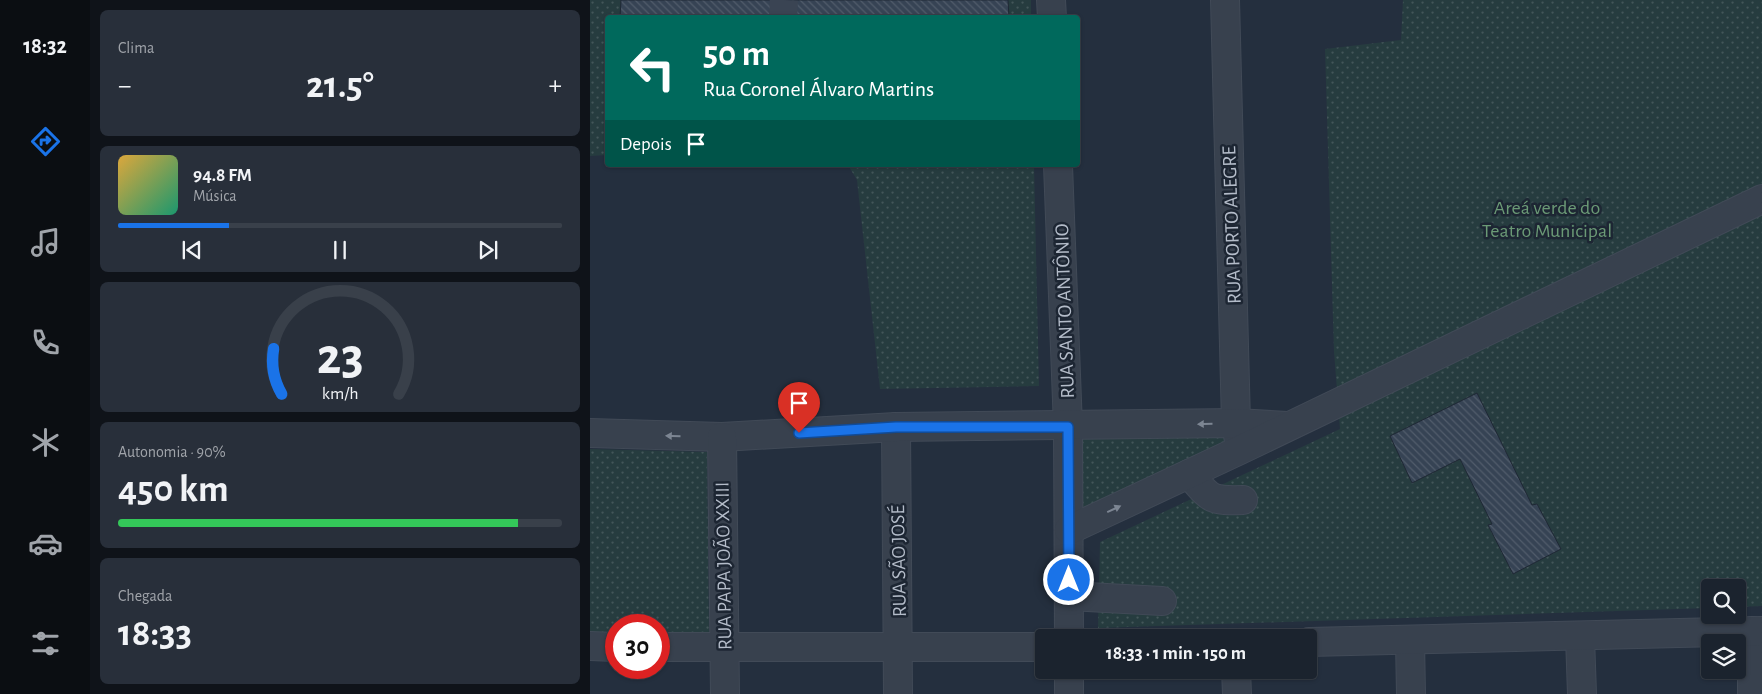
<!DOCTYPE html>
<html lang="pt">
<head>
<meta charset="utf-8">
<style>
	body { margin:0; font-family:"Alegreya Sans",sans-serif; background:#282f3a; color:#f1f3f6; height:100vh; display:flex; flex-direction:column; font-size:19px; white-space:nowrap }
	* { box-sizing:border-box; margin:0 }
	p { font-size:16px; color:#a0a4aa }
	.icon { flex:none; width:28px; height:28px; fill:none; stroke:currentColor; stroke-width:2; stroke-linecap:round; stroke-linejoin:round }
	.map { position:relative; flex:1; overflow:hidden }
	.panel { display:flex; flex-direction:column; gap:10px; padding:10px; background:#0f1319; width:500px }
	.panel>* { flex:none }
	.guide { position:absolute; left:15px; top:15px; width:475px; height:152px; border-radius:5px; box-shadow:0 1px 4px #0004,0 0 0 1px #39404a; background:#00695c; color:#fff; overflow:hidden }
	.fabs { position:absolute; left:1111px; top:579px; display:grid; gap:10px }
	.fabs a { display:grid; place-items:center; width:45px; height:45px; border-radius:5px; background:#1b232e; box-shadow:0 1px 4px #0004,0 0 0 1px #39404a; font-size:25px }
	.speed { position:absolute; left:15px; top:614px; display:flex; gap:10px; font-size:25px; font-weight:700; text-align:center }
	.speed>* { display:grid; place-content:center; width:65px; height:65px; border-radius:50%; background:#1b232e; box-shadow:0 1px 4px #0004,0 0 0 1px #39404a; line-height:1 }
	.speed .limit { border:8px solid #d22; background:#fff; color:#111 }
	.pin { position:absolute; display:grid; place-items:center; width:42px; height:42px; color:#fff; margin:-51px -21px; border-radius:50% 50% 50% 0; rotate:-45deg; box-shadow:0 0 5px #0007 }
	.pin .icon { rotate:45deg }
	.me { position:absolute; width:55px; margin:-28px; rotate:0deg; stroke-linejoin:round; filter:drop-shadow(0 0 4px #0008) }
	.turn { display:flex; align-items:center; gap:18px; height:105px; padding:0 15px; font-size:22px }
	.turn .icon { width:65px; height:65px; stroke-width:2.5 }
	.turn b { display:block; font-size:35px; line-height:42px }
	.then { display:flex; align-items:center; height:48px; padding:0 15px; background:#0003; gap:10px; font-size:19px }
	.big { font-size:38px; font-weight:700; line-height:1.1 }
	.panel .widget { flex:1; display:flex; flex-direction:column; justify-content:center; gap:8px; min-width:0; padding:0 18px; border-radius:8px; background:#282f3a }
	.panel .dial { align-items:center; gap:0 }
	.dial svg { height:130px; overflow:visible; fill:none; stroke:#39404a; stroke-width:7; stroke-linecap:round; text-anchor:middle }
	.dial text { fill:#f1f3f6; stroke:none }
	.song { display:flex; align-items:center; gap:15px }
	.cover { width:60px; height:60px; border-radius:8px; background:linear-gradient(135deg,hsl(40 70% 55%),hsl(160 70% 35%)) }
	.played { height:5px; border-radius:2px; background:linear-gradient(90deg,#1a73e8 25%,#39404a 25%) }
	.keys { display:flex; justify-content:space-around; direction:ltr }
	.heat { display:flex; justify-content:space-between; align-items:center; font-size:28px; direction:ltr }
	.charge { height:8px; border-radius:4px; background:linear-gradient(90deg,#34c759 90%,#39404a 0) }
	.trip { position:absolute; left:445px; top:629px; width:282px; height:50px; border-radius:5px; background:#1b232e; box-shadow:0 1px 4px #0004,0 0 0 1px #39404a; font-weight:700; line-height:50px; text-align:center }
	main { display:flex; flex:1; min-height:0 }
	.menu { display:flex; flex-direction:column; width:90px; justify-content:space-around; align-items:center; background:#0b0e12; color:#a0a4aa }
	.menu .icon { width:35px; height:35px }
	.menu .active { color:#1a73e8 }
	.menu b { font-size:22px; color:#f1f3f6 }
	.map>svg:first-child { display:block }
	.park { fill:url(#park-dots) }
	.building { fill:url(#building-back-hatch); stroke:#1f2835 }
	.lines { fill:none; stroke-linecap:round; stroke-linejoin:round }
	.minor-tunnel { stroke:#3a4453; stroke-width:28; stroke-dasharray:28 14; stroke-linecap:butt }
	.minor-casing { stroke:#414a57; stroke-width:30 }
	.minor { stroke:#38414e; stroke-width:28 }
	.oneway { fill:#7c8592 }
	.route-casing { stroke:#114b97; stroke-width:12 }
	.route { stroke:#1a73e8; stroke-width:9 }
	.labels { text-anchor:middle; stroke-width:5; stroke-linejoin:round; paint-order:stroke }
	.park-label { font-size:20px; fill:#6b9a76; stroke:#1d2633 }
	.street-label { font-size:20px; fill:#b4bcc9; stroke:#1d2633 }
</style>
</head>
<body>
<main>
<nav class="menu">
<b>18:32</b>
<svg class="icon active" aria-label="directions" viewBox="0 0 24 24"><path d="M12 3l9 9-9 9-9-9zM9 14v-3h6M13 9l2 2-2 2"/></svg>
<svg class="icon" aria-label="music" viewBox="0 0 24 24"><path d="M9 18V5l10-2v13"/><circle cx="6" cy="18" r="3"/><circle cx="16" cy="16" r="3"/></svg>
<svg class="icon" aria-label="phone" viewBox="0 0 24 24"><path d="M5 4h4l2 5-3 2q2 4 5 5l2-3 5 2v4C11 20 4 13 5 4z"/></svg>
<svg class="icon" aria-label="climate" viewBox="0 0 24 24"><path d="M12 3v18M4 7l16 10M4 17L20 7"/></svg>
<svg class="icon" aria-label="car" viewBox="0 0 24 24"><path d="M5 17H2v-5l4-1 3-4h7l3 4 3 1v5h-3M9 17h6M6 11h13"/><circle cx="7" cy="17" r="2"/><circle cx="17" cy="17" r="2"/></svg>
<svg class="icon" aria-label="filters" viewBox="0 0 24 24"><path d="M4 7h16M4 17h16"/><circle cx="9" cy="7" r="2"/><circle cx="15" cy="17" r="2"/></svg>
</nav>
<section class="panel">
<div class="widget"><p>Clima</p>
<div class="heat"><a>−</a><b class="big">21.5°</b><a>+</a></div>
</div>
<div class="widget">
<div class="song"><i class="cover"></i><div><b>94.8 FM</b><p>Música</p></div></div>
<div class="played"></div>
<div class="keys"><svg class="icon" aria-label="previous" viewBox="0 0 24 24"><path d="M18 5L8 12l10 7zM5 5v14"/></svg><svg class="icon" aria-label="pause" viewBox="0 0 24 24"><path d="M8 5v14M16 5v14"/></svg><svg class="icon" aria-label="next" viewBox="0 0 24 24"><path d="M6 5l10 7-10 7zM19 5v14"/></svg></div>
</div>
<div class="widget dial"><svg viewBox="0 0 100 80">
<path d="M14 69A42 42 0 1 1 86 69"/>
<path d="M14 69A42 42 0 0 1 9 41" stroke="#1a73e8"/>
<text x="50" y="56" font-size="32" font-weight="700">23</text>
<text x="50" y="72" font-size="11">km/h</text>
</svg></div>
<div class="widget"><p>Autonomia · 90%</p><b class="big">450 km</b><div class="charge"></div></div>
<div class="widget"><p>Chegada</p><b class="big">18:33</b></div>
</section>
<div class="map">
<svg width="1172" height="694" viewBox="0 0 1172 694">
	<defs>
		<pattern id="park-dots" width="8" height="8" patternUnits="userSpaceOnUse" patternTransform="scale(1.25)"><rect width="8" height="8" fill="#263c3f"/><path d="M2 2h.1M6 6h.1" fill="none" stroke="#435659" stroke-width="1.8" stroke-linecap="round"/></pattern>
		<pattern id="building-back-hatch" width="6" height="6" patternUnits="userSpaceOnUse" patternTransform="scale(1.25)"><rect width="6" height="6" fill="#364354"/><path d="M-1 5l2 2M0 0l6 6M5-1l2 2" fill="none" stroke="#515c6b"/></pattern>
	</defs>
	<rect width="100%" height="100%" fill="#242f3e"/>
	<g class="park">
		<path d="M 0,0 L 441,0 L 441,18 L 18,18 L 17,155 L 0,156 Z"/>
		<path d="M 813,0 L 1172,0 L 1172,606 L 1148,607 L 1148,588 L 1120,588 L 1120,608 L 508,628 L 510,542 L 750,429 L 744,352 L 735,49 L 811,40 Z"/>
		<path d="M 258,165 L 444,165 L 449,386 L 290,389 L 267,180 Z"/>
		<path d="M 639,432 L 635,444 L 494,513 L 489,506 L 490,434 Z"/>
		<path d="M 0,449 L 117,452 L 119,636 L 69,635 L 69,625 L 26,625 L 26,635 L 0,634 Z"/>
	</g>
	<g class="building">
		<path d="M 31,0 L 418,0 L 419,18 L 30,18 Z"/>
		<path d="M 887,393 L 942,505 L 947,504 L 971,549 L 923,574 L 898,525 L 902,524 L 870,459 L 822,483 L 800,436 Z"/>
	</g>
	<g class="lines">
		<path class="minor-tunnel" d="M 193,18 L 194,0"/>
		<g class="minor-casing">
			<g id="minor">
				<path d="M 461,0 L 462,18"/>
				<path d="M 635,0 L 646,423 L 649,441"/>
				<path d="M 468,165 L 478,427 L 479,638"/>
				<path d="M 306,427 L 308,694"/>
				<path d="M 0,433 L 132,437 L 306,427 L 646,423 L 697,426"/>
				<path d="M 132,437 L 135,694"/>
				<path d="M 599,474 C 621,499 619,501 653,500"/>
				<path d="M 479,530 L 650,450 L 1172,199"/>
				<path d="M 479,596 L 572,601"/>
				<path d="M 1162,631 L 1162,694"/>
				<path d="M 990,637 L 992,694"/>
				<path d="M 820,641 L 821,694"/>
				<path d="M 719,642 L 1172,631"/>
				<path d="M 0,646 L 26,647"/>
				<path d="M 69,647 L 454,647"/>
				<path d="M 479,670 L 479,694"/>
				<path d="M 646,670 L 647,694"/>
			</g>
		</g>
		<use href="#minor" class="minor"/>
	</g>
	<defs><path id="oneway-solid" d="M-6-.8H1V-3.2L6.5 0L1 3.2V.8H-6Z" transform="scale(1.25)"/></defs>
	<g class="oneway">
		<use href="#oneway-solid" transform="translate(615 424) rotate(179)"/>
		<use href="#oneway-solid" transform="translate(83 436) rotate(-178)"/>
		<use href="#oneway-solid" transform="translate(524 509) rotate(-25)"/>
	</g>
	<g class="lines">
		<g class="route-casing">
			<path id="route" d="M 209,433 L 306,427 L 478,427 L 479,580"/>
		</g>
		<use href="#route" class="route"/>
	</g>
	<g class="labels">
		<g class="park-label">
			<text x="957" y="214">Areá verde do<tspan x="957" dy="23">Teatro Municipal</tspan></text>
		</g>
		<g class="street-label">
			<text transform="translate(641 225) rotate(-92)" y="7">RUA PORTO ALEGRE</text>
			<text transform="translate(474 311) rotate(-92)" y="7">RUA SANTO ANTÔNIO</text>
			<text transform="translate(308 561) rotate(-91)" y="7">RUA SÃO JOSÉ</text>
			<text transform="translate(133 566) rotate(-91)" y="7">RUA PAPA JOÃO XXIII</text>
		</g>
	</g>
</svg>
<div class="fabs">
<a><svg class="icon" aria-label="search" viewBox="0 0 24 24"><circle cx="10" cy="10" r="6"/><path d="M15 15l6 6"/></svg></a>
<a><svg class="icon" aria-label="layers" viewBox="0 0 24 24"><path d="M12 4l9 5-9 5-9-5zM3 14l9 5 9-5"/></svg></a>
</div>
<div class="speed"><div class="limit">30</div></div>
<div class="pin" style="left:209px;top:433px;background:#d93025"><svg class="icon" aria-label="arrive" viewBox="0 0 24 24"><path d="M6 21V4h12l-3 4 3 4H6"/></svg></div>
<svg class="me" style="left:479px;top:580px" viewBox="-20 -20 40 40"><circle r="17" fill="#1a73e8" stroke="#fff" stroke-width="3"/><path d="M0-11L8 9 0 5-8 9z" fill="#fff"/></svg>
<div class="trip">18:33 · 1 min · 150 m</div>
<div class="guide">
<div class="turn"><svg class="icon" aria-label="left" viewBox="0 0 24 24"><path d="M17 20v-9H6M10 6l-5 5 5 5"/></svg><div><b>50 m</b>Rua Coronel Álvaro Martins</div></div>
<div class="then">Depois<svg class="icon" aria-label="arrive" viewBox="0 0 24 24"><path d="M6 21V4h12l-3 4 3 4H6"/></svg></div>
</div>
</div>
</main>
</body>
</html>
